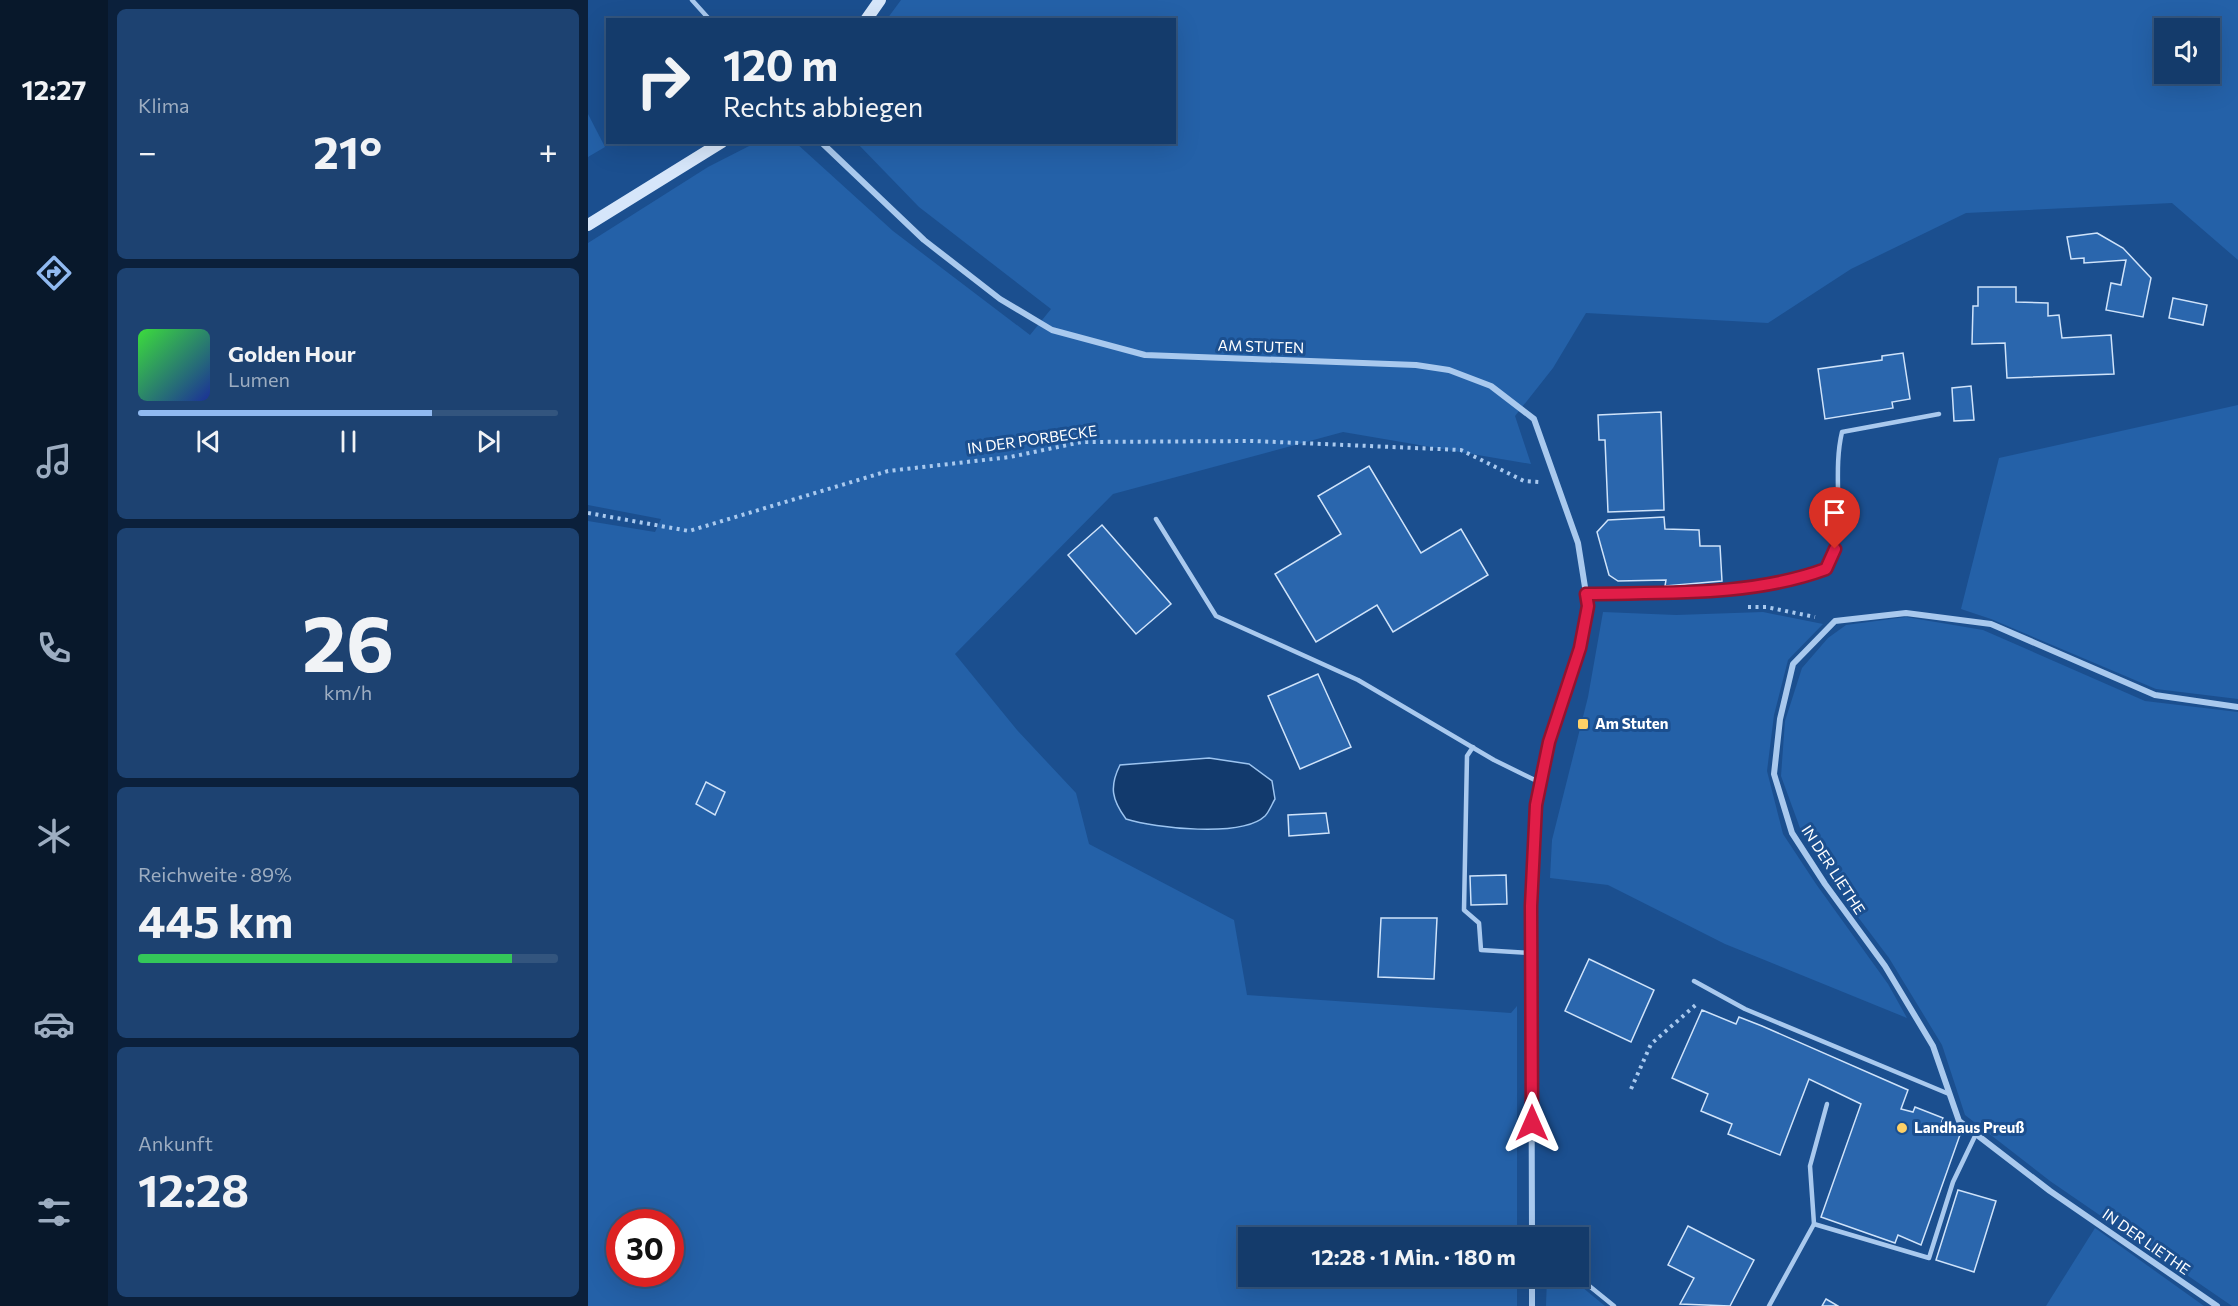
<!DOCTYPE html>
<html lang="de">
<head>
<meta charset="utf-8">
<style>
	body { margin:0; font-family:Commissioner,sans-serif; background:#1d4271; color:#f1f3f6; height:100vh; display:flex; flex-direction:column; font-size:22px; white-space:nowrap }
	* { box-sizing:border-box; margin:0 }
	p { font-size:20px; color:#9dadc1 }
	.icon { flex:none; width:33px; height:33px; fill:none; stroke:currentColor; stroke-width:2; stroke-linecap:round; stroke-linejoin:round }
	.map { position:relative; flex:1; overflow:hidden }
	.side { display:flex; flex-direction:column; gap:9px; padding:9px; background:#0b203b; width:480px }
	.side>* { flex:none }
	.hud { position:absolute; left:18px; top:18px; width:570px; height:126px; border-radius:0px; box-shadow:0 6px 24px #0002,0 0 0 2px #33557e; background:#143b6b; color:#f1f3f6; overflow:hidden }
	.fabs { position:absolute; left:1566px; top:18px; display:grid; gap:12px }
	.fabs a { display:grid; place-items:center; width:66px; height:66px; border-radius:0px; background:#143b6b; box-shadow:0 6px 24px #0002,0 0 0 2px #33557e; font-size:30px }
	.speed { position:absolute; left:18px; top:1209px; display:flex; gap:12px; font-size:30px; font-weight:700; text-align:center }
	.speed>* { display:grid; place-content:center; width:78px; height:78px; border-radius:50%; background:#143b6b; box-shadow:0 6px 24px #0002,0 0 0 2px #33557e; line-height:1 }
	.speed .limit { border:9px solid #d22; background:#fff; color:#111 }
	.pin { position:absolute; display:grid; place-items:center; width:51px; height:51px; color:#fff; margin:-62px -26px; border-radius:50% 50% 50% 0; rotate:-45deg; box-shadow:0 0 6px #0007 }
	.pin .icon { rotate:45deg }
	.me { position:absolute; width:66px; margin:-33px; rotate:0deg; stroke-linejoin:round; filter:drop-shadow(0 0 4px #0008) }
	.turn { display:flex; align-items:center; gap:21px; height:126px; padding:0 18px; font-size:27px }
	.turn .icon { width:78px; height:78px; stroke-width:2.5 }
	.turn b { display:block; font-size:42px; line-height:51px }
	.big { font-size:45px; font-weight:700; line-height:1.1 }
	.side .widget { flex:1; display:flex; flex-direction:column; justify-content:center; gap:9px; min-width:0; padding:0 21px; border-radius:9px; background:#1d4271 }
	.side .dial { align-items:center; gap:0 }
	.dial b { font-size:78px; line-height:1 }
	.song { display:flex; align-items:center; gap:18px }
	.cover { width:72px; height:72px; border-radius:9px; background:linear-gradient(135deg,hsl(120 70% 55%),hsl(230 70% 35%)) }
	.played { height:6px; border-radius:3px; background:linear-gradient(90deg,#90b9f0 70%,#33557e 70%) }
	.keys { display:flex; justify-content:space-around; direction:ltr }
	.heat { display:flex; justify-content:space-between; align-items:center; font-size:33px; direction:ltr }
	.charge { height:9px; border-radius:4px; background:linear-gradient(90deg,#34c759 89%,#33557e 0) }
	.trip { position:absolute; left:650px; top:1227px; width:351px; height:60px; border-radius:0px; background:#143b6b; box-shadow:0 6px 24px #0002,0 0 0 2px #33557e; font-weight:700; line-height:60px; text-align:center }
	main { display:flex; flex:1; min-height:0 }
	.tab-bar { display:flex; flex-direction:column; width:108px; justify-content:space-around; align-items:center; background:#08182b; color:#9dadc1 }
	.tab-bar .icon { width:42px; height:42px }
	.tab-bar .current { color:#90b9f0 }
	.tab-bar b { font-size:27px; color:#f1f3f6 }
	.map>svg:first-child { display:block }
	.green { fill:#2461a8; fill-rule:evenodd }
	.water { fill:#123a6d; stroke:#9cc4f0; stroke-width:1.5 }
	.building { fill:#2a66ad; stroke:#cfe3fa; stroke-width:1.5 }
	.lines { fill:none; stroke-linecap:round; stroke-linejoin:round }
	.path { stroke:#a9c9ee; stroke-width:4; stroke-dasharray:3 4.5; stroke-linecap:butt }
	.lane { stroke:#a9c9ee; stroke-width:4.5 }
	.street { stroke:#a9c9ee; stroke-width:6 }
	.secondary { stroke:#d6e6fa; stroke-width:12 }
	.route-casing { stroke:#92132f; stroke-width:15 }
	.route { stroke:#e11d48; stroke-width:10 }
	.poi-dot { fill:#ffd166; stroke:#1b4f8f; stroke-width:2 }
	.labels { text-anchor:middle; stroke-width:6; stroke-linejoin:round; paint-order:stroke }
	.street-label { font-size:15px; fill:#fff; stroke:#1b4f8f }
	.poi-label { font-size:15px; font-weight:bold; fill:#fff; stroke:#1b4f8f; text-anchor:start }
</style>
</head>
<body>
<main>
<nav class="tab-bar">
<b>12:27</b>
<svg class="icon current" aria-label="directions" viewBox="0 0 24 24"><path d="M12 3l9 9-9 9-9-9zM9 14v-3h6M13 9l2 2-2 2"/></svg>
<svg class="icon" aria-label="music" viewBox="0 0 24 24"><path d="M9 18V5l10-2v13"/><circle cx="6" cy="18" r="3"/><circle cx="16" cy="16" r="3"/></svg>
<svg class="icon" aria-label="phone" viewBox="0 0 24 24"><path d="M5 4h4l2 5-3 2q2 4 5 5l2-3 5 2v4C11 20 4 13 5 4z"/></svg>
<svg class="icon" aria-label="climate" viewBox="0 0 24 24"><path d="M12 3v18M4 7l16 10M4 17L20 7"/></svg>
<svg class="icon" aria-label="car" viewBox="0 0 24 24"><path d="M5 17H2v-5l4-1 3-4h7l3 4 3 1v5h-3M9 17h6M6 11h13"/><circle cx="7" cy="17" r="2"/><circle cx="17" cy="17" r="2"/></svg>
<svg class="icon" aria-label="filters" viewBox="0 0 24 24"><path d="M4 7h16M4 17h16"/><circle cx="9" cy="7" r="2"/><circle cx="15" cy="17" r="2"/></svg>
</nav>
<section class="side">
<div class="widget"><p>Klima</p>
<div class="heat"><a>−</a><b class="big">21°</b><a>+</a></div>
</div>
<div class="widget">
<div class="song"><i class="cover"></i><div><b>Golden Hour</b><p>Lumen</p></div></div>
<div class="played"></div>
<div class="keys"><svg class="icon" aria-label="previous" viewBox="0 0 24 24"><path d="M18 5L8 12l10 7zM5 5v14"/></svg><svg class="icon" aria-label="pause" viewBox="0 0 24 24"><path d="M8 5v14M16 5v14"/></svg><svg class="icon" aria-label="next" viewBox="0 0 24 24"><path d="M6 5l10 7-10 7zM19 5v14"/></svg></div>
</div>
<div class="widget dial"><b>26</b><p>km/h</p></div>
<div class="widget"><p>Reichweite · 89%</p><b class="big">445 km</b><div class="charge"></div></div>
<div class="widget"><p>Ankunft</p><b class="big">12:28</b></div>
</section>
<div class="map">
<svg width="1650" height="1306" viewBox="0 0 1650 1306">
	<rect width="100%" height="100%" fill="#1b4f8f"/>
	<g class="green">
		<path d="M 313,0 L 1650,0 L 1650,260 L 1584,203 L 1378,213 L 1263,269 L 1180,323 L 998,313 L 965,368 L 927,416 L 943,464 L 755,432 L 525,494 L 367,654 L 429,730 L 488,793 L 501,844 L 646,920 L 659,995 L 923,1013 L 929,1006 L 929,1237 L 660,1238 L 660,1276 L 929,1277 L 929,1306 L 0,1306 L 0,521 L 67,532 L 73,519 L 0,505 L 0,243 L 120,167 L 167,143 L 208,143 L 305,231 L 442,335 L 463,309 L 331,207 L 269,143 L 586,142 L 586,20 L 299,19 ZM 1576,28 L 1622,28 L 1622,74 L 1576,74 ZM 32,1222 L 82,1222 L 82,1274 L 32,1274 Z"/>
		<path d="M 0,114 L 17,147 L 0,157 Z"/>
		<path d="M 1650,405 L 1650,699 L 1568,689 L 1403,619 L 1373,609 L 1411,458 Z"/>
		<path d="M 1015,612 L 1088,615 L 1175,612 L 1235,624 L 1200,660 L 1186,715 L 1179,771 L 1195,834 L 1228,884 L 1300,984 L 1319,1018 L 1137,944 L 1020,885 L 962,878 L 964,840 L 1000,697 Z"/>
		<path d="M 1318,617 L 1395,630 L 1557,701 L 1650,712 L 1650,1306 L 1644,1306 L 1462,1181 L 1377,1115 L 1354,1045 L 1301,958 L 1242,880 L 1212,828 L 1193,776 L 1197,721 L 1214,668 L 1240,638 L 1258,625 Z"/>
		<path d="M 1507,1228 L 1616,1306 L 1458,1306 Z"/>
		<path d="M 959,1277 L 983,1278 L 1017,1306 L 958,1306 Z"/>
	</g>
	<path class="water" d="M 621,758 L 661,764 L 684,781 L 687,799 C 684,804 681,812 677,816 C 654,838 567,828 538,819 C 524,800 521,787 532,765 Z"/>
	<g class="building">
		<path d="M 1509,233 L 1535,248 L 1563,278 L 1555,317 L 1518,310 L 1523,283 L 1533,285 L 1538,260 L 1496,263 L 1496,258 L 1483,259 L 1479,237 Z"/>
		<path d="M 1390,287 L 1428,287 L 1428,302 L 1460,303 L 1460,316 L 1471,315 L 1474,338 L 1523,335 L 1526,374 L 1419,378 L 1417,343 L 1384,344 L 1385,306 L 1390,306 Z"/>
		<path d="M 1585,298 L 1619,305 L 1615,325 L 1581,318 Z"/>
		<path d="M 1315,353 L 1322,399 L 1304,402 L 1305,408 L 1237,419 L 1230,369 L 1294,360 L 1294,356 Z"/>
		<path d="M 1383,386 L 1386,420 L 1366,421 L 1364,388 Z"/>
		<path d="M 1073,412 L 1076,510 L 1020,512 L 1017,440 L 1011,440 L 1010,415 Z"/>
		<path d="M 781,466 L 833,553 L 873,529 L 900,575 L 805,632 L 789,605 L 728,642 L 687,574 L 753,534 L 730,496 Z"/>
		<path d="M 1076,517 L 1077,529 L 1111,530 L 1112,546 L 1132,546 L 1134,581 L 1077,586 L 1078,580 L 1030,581 L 1021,575 L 1009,532 L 1020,520 Z"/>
		<path d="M 514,525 L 583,604 L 548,634 L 480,555 Z"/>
		<path d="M 730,674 L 763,747 L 712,769 L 680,696 Z"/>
		<path d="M 118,782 L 137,792 L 127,815 L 108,804 Z"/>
		<path d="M 738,813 L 741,833 L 701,836 L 700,815 Z"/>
		<path d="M 918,875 L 919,904 L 883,905 L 882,876 Z"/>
		<path d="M 793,918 L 849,918 L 846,979 L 790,977 Z"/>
		<path d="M 1001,959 L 1066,990 L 1043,1042 L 977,1011 Z"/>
		<path d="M 1114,1010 L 1148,1024 L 1151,1017 L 1174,1026 L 1320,1090 L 1313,1109 L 1325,1112 L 1327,1107 L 1355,1118 L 1353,1124 L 1373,1132 L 1333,1245 L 1310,1235 L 1307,1243 L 1233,1217 L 1273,1104 L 1221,1079 L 1192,1155 L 1140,1134 L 1144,1124 L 1113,1111 L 1120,1094 L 1084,1078 Z"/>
		<path d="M 1370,1190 L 1408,1201 L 1386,1272 L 1348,1260 Z"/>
		<path d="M 1100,1226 L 1166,1260 L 1142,1306 L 1092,1304 L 1106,1278 L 1080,1265 Z"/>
		<path d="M 1238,1299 L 1250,1306 L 1234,1306 Z"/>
	</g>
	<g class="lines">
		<g class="path">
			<path d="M 0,513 L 101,531 L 300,471 L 422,457 L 494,442 L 665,441 L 873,450 L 936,481 L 951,482"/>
			<path d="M 1160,607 L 1178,607 L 1227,617"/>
			<path d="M 1043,1089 L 1063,1044 L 1110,1003"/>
		</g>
		<g class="lane">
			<path d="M 104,0 L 122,20"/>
			<path d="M 568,519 L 628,616 L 770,680 L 906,760 L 953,783"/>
			<path d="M 998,594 C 1077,592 1163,597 1238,569 C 1260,522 1243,479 1254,432 L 1351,414"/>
			<path d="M 885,747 L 879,756 L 876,910 L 891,923 L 893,950 L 943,953"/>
			<path d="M 1106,981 L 1157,1009 L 1361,1094"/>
			<path d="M 1226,1224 L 1222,1166 L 1239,1104"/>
			<path d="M 989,1276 L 1026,1306"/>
			<path d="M 1181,1306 L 1226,1224 L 1341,1258 L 1365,1182 L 1388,1134"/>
		</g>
		<g class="street">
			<path d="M 233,142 L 336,240 L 412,299 L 464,330 L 557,355 L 828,365 L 861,370 L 903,386 L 946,419 L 990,543 L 1000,606 L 992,648 L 961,742 L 948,805 L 943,906 L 944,1238"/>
			<path d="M 944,1276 L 944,1306"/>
			<path d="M 1629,1306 L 1462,1191 L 1371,1121 L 1345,1046 L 1297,966 L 1237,884 L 1204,833 L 1186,774 L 1192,719 L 1205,664 L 1247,621 L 1318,613 L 1403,624 L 1567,695 L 1650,707"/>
		</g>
		<g class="secondary">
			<path d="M 278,20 L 292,0"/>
			<path d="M 0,225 L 134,142"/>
		</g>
	</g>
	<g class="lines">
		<g class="route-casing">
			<path id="route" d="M 944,1123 L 943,906 L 948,805 L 961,742 L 992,648 L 1000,606 L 998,594 C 1077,592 1162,597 1238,569 L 1247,549"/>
		</g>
		<use href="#route" class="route"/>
	</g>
	<g class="poi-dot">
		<rect x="989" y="718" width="12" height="12" rx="3"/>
		<circle cx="1314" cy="1128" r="6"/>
	</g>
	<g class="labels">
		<g class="street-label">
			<text transform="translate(673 347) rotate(2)" y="5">AM STUTEN</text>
			<text transform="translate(444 440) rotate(-8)" y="5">IN DER PORBECKE</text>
			<text transform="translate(1245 870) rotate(57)" y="5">IN DER LIETHE</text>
			<text transform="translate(1558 1242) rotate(35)" y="5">IN DER LIETHE</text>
		</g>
		<g class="poi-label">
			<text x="1007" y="729">Am Stuten</text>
			<text x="1326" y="1133">Landhaus Preuß</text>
		</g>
	</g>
</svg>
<div class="fabs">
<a><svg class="icon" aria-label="sound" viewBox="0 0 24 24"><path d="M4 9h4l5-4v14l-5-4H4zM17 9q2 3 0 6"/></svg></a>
</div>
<div class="speed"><div class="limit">30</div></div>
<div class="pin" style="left:1247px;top:549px;background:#d93025"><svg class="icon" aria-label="arrive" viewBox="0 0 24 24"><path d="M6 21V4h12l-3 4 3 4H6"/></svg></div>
<svg class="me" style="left:944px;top:1123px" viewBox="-20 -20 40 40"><path d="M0-17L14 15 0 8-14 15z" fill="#e11d48" stroke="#fff" stroke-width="4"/></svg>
<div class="trip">12:28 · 1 Min. · 180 m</div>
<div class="hud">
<div class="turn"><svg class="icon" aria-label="right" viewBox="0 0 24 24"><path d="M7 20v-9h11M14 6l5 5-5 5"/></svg><div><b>120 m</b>Rechts abbiegen</div></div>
</div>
</div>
</main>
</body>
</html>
